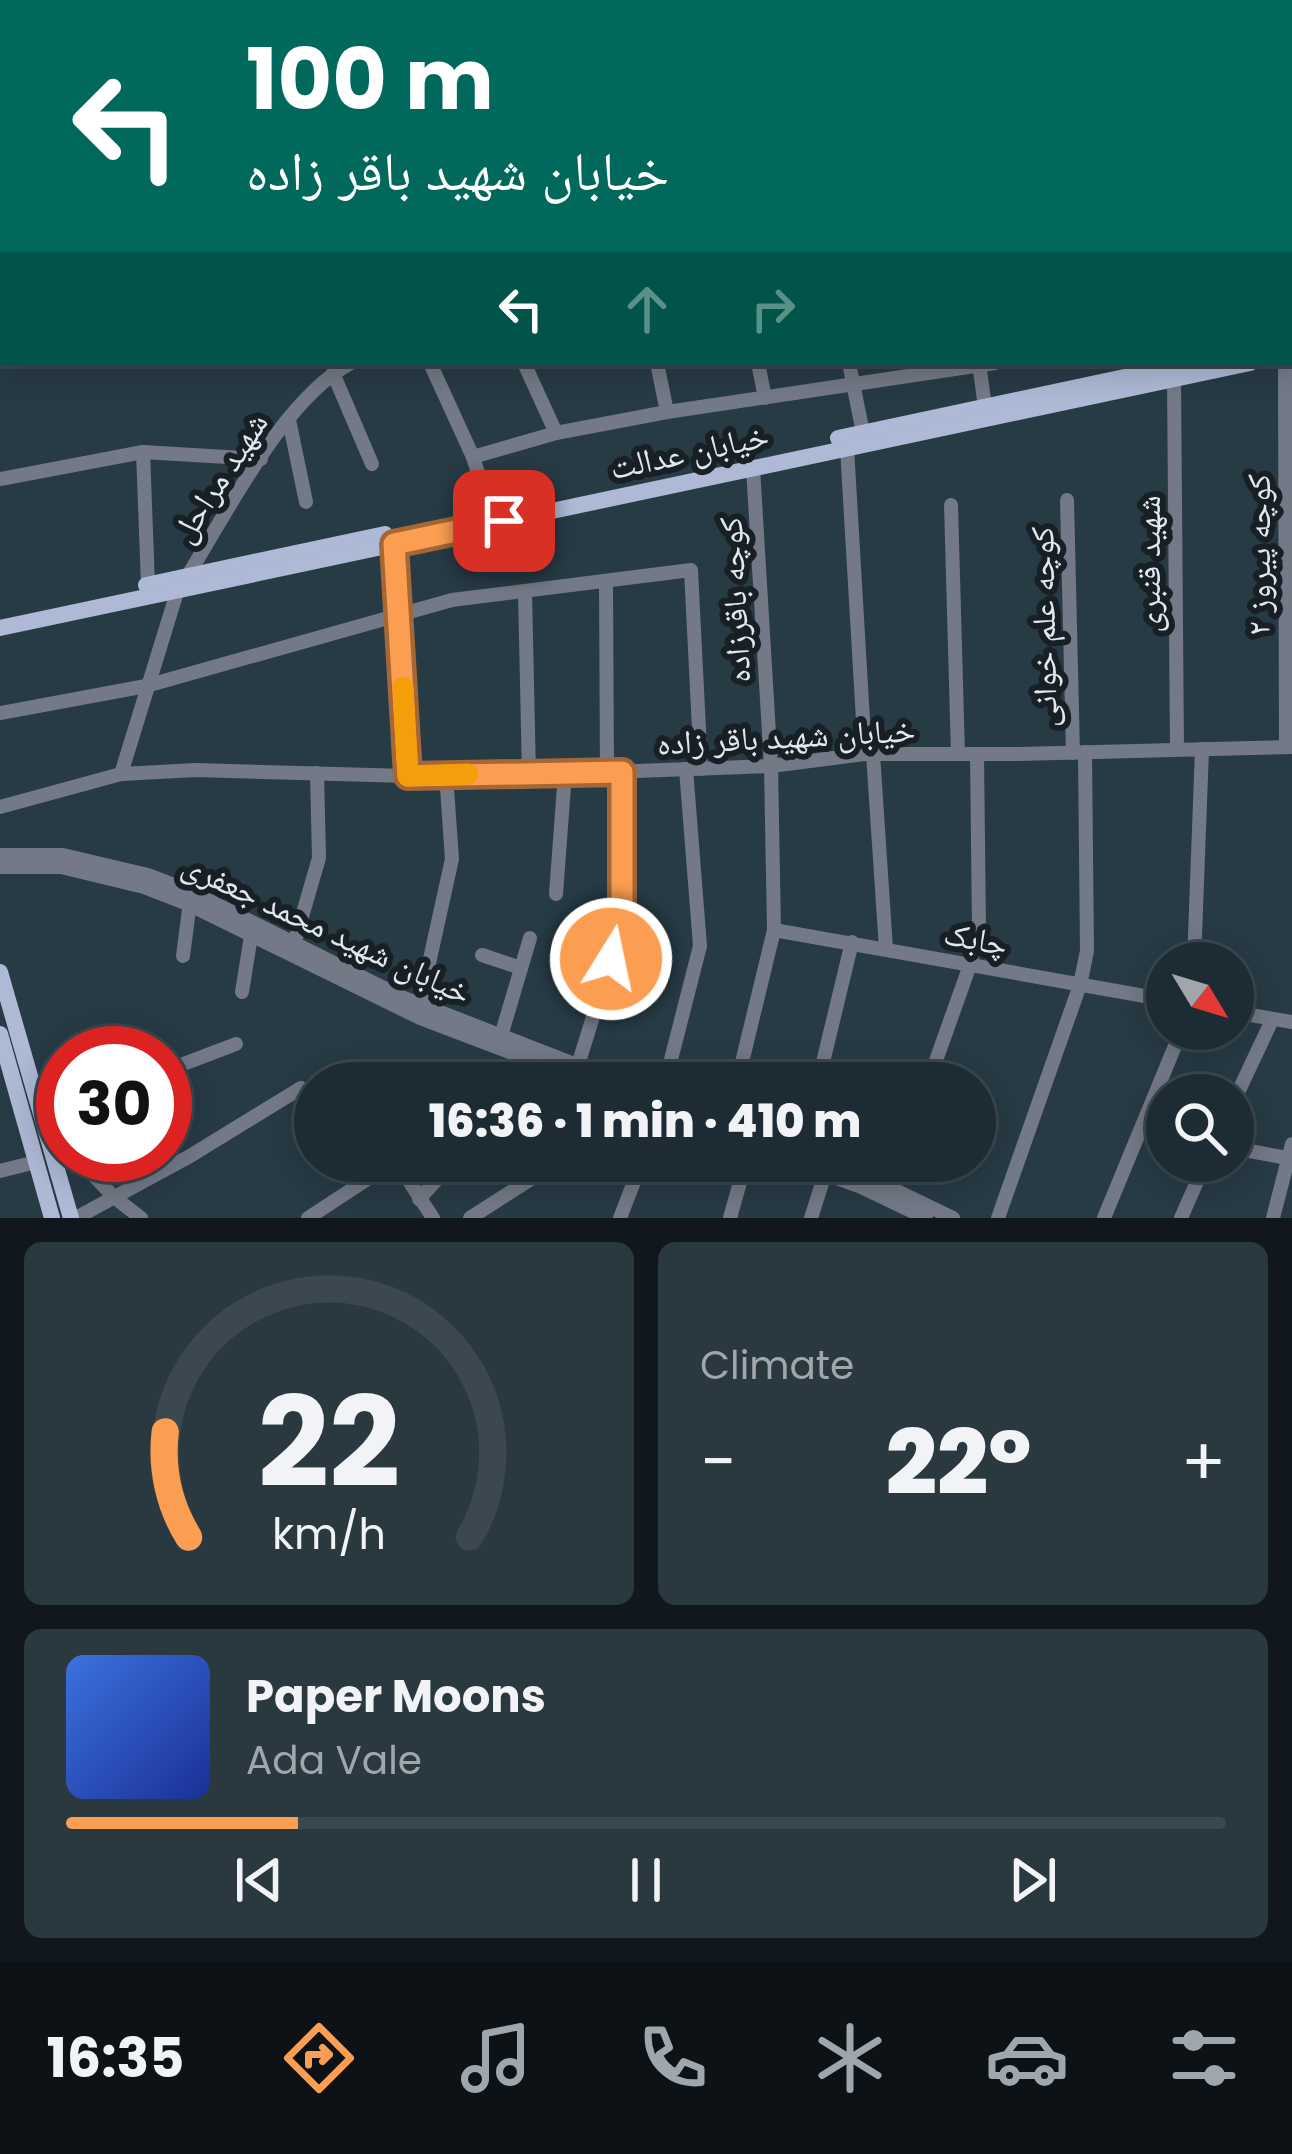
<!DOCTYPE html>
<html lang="en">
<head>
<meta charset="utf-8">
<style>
	body { margin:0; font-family:Poppins,"Noto Naskh Arabic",sans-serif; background:#2a3840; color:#f1f3f6; height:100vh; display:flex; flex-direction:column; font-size:45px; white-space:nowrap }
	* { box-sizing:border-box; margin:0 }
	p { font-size:39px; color:#a0a7ac }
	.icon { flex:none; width:66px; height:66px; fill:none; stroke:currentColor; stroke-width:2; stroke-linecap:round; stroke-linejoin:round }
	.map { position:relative; height:1218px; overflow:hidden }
	.drawer { display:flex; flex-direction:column; gap:24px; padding:24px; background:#10181d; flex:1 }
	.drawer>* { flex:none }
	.hud { position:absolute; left:0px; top:0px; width:1293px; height:366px; box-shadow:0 6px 30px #0003,0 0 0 3px #3b484f; background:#00695c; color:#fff; overflow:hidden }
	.needle { width:78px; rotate:128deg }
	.tools { position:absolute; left:1146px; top:942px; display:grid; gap:24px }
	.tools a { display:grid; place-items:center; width:108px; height:108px; border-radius:50%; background:#1d2c34; box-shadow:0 6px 30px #0003,0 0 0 3px #3b484f; font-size:60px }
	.speed { position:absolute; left:36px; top:1026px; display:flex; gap:24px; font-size:60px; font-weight:700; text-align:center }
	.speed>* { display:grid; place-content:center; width:156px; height:156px; border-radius:50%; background:#1d2c34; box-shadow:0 6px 30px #0003,0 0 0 3px #3b484f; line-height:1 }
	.speed .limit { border:18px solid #d22; background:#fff; color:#111 }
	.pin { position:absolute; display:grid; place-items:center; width:102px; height:102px; color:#fff; margin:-51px; border-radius:24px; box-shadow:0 6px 18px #0006 }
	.me { position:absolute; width:132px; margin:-66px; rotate:10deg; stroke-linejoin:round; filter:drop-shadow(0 0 9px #0008) }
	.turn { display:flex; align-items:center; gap:42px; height:252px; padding:0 48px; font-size:54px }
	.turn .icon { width:156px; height:156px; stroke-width:2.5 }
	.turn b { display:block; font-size:84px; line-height:102px }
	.lanes { display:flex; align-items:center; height:114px; padding:0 48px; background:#0003; justify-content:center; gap:60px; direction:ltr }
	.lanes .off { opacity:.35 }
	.big { font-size:90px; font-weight:800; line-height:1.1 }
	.drawer .card { flex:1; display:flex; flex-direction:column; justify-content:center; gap:18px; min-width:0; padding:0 42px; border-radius:18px; background:#2a3840 }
	.drawer .dial { align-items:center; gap:0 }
	.dial svg { height:312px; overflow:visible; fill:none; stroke:#3b484f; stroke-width:7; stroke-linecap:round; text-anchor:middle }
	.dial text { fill:#f1f3f6; stroke:none }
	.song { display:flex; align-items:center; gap:36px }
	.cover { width:144px; height:144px; border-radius:18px; background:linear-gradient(135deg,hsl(220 70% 55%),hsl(230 70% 35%)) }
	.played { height:12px; border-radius:6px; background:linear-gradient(90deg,#fc9e52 20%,#3b484f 20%) }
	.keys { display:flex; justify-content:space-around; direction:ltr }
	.heat { display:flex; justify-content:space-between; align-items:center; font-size:66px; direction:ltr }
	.drawer .tiles { flex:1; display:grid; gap:24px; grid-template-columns:1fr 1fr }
	.card:last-child { grid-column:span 2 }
	.trip { position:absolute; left:294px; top:1062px; width:702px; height:120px; border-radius:60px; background:#1d2c34; box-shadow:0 6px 30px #0003,0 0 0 3px #3b484f; font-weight:800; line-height:120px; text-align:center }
	.tabs { display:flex; height:192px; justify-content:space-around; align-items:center; background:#0c1215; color:#a0a7ac }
	.tabs .icon { width:84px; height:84px }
	.tabs .current { color:#fc9e52 }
	.tabs b { font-size:54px; color:#f1f3f6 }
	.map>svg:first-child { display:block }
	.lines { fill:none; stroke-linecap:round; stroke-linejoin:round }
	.minor { stroke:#737987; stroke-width:14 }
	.major { stroke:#adb9d5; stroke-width:16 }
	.route-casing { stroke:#a46735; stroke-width:30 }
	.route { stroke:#fc9e52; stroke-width:21 }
	.slow { stroke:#f59e0b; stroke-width:21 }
	.labels { text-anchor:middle; stroke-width:12; stroke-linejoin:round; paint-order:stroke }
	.street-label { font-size:33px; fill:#deeaf0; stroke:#182025 }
</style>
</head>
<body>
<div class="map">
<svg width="1292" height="1218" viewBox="0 0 1292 1218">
	<rect width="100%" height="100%" fill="#273b45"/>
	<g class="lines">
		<g class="minor">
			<path d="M 108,0 L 108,3"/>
			<path d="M 170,0 L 171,3"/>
			<path d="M 234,0 L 235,3"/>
			<path d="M 297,0 L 297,3"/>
			<path d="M 476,0 L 477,3"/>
			<path d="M 765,0 L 766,3"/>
			<path d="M 900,0 L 901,3"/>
			<path d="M 1019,0 L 1020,3"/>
			<path d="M 1166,0 L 1167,3"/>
			<path d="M 1276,0 L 1277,3"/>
			<path d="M 355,3 L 369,0"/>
			<path d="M 1290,73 L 1292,83"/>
			<path d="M 0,77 L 3,76"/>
			<path d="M 1290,153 L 1292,153"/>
			<path d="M 0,253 L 3,252"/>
			<path d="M 1290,309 L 1292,309"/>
			<path d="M 0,349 L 3,349"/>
			<path d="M 430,363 L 473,457 L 491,513"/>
			<path d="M 524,363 L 556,433"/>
			<path d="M 657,363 L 667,412"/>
			<path d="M 758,363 L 765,398"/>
			<path d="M 849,363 L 863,433"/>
			<path d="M 979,363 L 985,407"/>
			<path d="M 1285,363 L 1286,747"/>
			<path d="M 333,373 L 372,464"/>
			<path d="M 1174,378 L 1177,749"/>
			<path d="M 289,420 L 306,502"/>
			<path d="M 847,448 L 865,754"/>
			<path d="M 143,452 L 148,585"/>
			<path d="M 473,457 L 556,433 L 667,412 L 995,363"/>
			<path d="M 0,479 L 143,452 L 261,459"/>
			<path d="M 1067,500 L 1073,753"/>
			<path d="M 951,505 L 958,754"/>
			<path d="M 394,544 L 408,776"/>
			<path d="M 188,575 C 228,511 284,398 351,363"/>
			<path d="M 606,581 L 607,773"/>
			<path d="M 525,592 L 529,775"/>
			<path d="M 0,713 L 146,686 L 452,600 L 691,570 L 701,769"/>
			<path d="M 873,754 L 886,949"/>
			<path d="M 121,774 L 178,589"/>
			<path d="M 0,807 L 121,774 L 196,770 L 408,776 L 529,775 L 771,766 L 865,754 L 1018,754 L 1292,747"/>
			<path d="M 0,855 L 63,855 L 148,875 L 190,891 L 404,998 L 623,1083"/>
			<path d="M 0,867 L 61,867 L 144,887 L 190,905 L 420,1018 L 591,1083"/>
			<path d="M 556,894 L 565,773"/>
			<path d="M 774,930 L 1167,1000"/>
			<path d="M 294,944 L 319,858 L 317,773"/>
			<path d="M 482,955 L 521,968"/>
			<path d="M 183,956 L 190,902"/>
			<path d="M 1194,963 L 1202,749"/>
			<path d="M 242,992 L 251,936"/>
			<path d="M 420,1004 L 452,859 L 446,774"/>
			<path d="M 1233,1012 L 1292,1022"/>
			<path d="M 501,1036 L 530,938"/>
			<path d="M 578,1065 L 622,924 L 622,772"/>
			<path d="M 165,1071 L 236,1044"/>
			<path d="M 526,1083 L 544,1064"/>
			<path d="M 665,1083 L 700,946 L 686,769"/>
			<path d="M 737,1083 L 774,930 L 771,766 L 753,468"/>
			<path d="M 818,1083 L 852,942"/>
			<path d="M 928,1083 L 970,965 L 979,931 L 977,754"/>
			<path d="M 1233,1103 L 1272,1020"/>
			<path d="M 42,1117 L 63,1109"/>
			<path d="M 1233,1148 L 1287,1158"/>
			<path d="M 74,1155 L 114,1197 L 141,1218"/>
			<path d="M 396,1161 L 433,1218"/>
			<path d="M 789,1161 L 861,1187 L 926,1218"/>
			<path d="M 824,1161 L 866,1176 L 953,1218"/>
			<path d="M 0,1171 L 36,1162"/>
			<path d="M 890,1188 L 900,1161"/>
			<path d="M 419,1199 L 454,1161"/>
			<path d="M 76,1218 L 190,1156 L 301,1088 L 315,1098"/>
			<path d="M 308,1218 L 395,1161"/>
			<path d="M 470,1218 L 559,1161"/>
			<path d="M 620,1218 L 642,1161"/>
			<path d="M 730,1218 L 746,1161"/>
			<path d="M 811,1218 L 825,1174"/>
			<path d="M 998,1218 L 1080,985 L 1087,951 L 1085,752"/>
			<path d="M 1104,1218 L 1182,1029"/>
			<path d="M 1181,1218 L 1206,1161"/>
			<path d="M 1273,1218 L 1292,1144"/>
		</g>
		<g class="major">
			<path d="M 1290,342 L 1292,341"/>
			<path d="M 1290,355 L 1292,355"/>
			<path d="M 838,438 L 1190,363"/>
			<path d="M 146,585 L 385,534"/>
			<path d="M 0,628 L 1250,363"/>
			<path d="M 0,972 L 71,1218"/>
			<path d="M 0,1034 L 52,1218"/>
		</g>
	</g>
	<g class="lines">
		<g class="route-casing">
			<path id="route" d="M 504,521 L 394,544 L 408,776 L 622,772 L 622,924 L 611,959"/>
		</g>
		<use href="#route" class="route"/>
		<path class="slow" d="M 403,687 L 408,776 L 468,774"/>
	</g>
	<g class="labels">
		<g class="street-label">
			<text transform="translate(689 451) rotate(-12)" y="12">خیابان عدالت</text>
			<text transform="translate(219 477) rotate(-57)" y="12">شهید مراحل</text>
			<text transform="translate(1258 555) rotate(-90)" y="12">کوچه پیروز ۲</text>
			<text transform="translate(1148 564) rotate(-90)" y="12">شهید قنبری</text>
			<text transform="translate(734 600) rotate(-93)" y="12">کوچه باقرزاده</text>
			<text transform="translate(1043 627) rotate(-91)" y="12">کوچه علم خوانی</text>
			<text transform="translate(786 736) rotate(-3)" y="12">خیابان شهید باقر زاده</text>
			<text transform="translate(327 928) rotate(25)" y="12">خیابان شهید محمد جعفری</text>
			<text transform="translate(976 938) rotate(11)" y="12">چابک</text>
		</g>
	</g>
</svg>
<div class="tools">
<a><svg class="needle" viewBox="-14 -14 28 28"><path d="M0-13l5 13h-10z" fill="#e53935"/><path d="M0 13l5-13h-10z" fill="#a0a7ac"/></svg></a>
<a><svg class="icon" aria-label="search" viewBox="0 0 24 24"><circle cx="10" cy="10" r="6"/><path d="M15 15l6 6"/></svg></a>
</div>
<div class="speed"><div class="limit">30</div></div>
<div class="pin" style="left:504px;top:521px;background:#d93025"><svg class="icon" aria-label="arrive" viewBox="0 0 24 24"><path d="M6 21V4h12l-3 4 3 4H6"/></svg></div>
<svg class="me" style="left:611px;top:959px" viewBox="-20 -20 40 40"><circle r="17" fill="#fc9e52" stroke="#fff" stroke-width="3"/><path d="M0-11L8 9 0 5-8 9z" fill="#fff"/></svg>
<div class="trip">16:36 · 1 min · 410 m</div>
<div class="hud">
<div class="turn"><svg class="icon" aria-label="left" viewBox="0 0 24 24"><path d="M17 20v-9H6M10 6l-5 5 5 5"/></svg><div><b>100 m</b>خیابان شهید باقر زاده</div></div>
<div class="lanes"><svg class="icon" aria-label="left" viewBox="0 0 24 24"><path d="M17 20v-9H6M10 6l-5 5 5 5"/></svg><svg class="icon off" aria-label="ahead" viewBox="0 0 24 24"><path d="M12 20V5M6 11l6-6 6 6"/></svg><svg class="icon off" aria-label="right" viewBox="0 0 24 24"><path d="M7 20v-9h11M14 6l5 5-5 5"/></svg></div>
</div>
</div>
<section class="drawer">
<div class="tiles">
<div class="card dial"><svg viewBox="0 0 100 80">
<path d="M14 69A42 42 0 1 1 86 69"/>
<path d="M14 69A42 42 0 0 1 8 42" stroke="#fc9e52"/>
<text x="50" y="56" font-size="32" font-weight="700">22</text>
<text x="50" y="72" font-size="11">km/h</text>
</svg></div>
<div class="card"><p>Climate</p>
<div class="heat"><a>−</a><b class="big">22°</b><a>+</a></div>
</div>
<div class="card">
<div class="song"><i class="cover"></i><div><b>Paper Moons</b><p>Ada Vale</p></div></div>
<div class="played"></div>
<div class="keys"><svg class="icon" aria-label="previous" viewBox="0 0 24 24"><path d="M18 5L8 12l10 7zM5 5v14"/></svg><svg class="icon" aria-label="pause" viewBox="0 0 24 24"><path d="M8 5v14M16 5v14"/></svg><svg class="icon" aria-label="next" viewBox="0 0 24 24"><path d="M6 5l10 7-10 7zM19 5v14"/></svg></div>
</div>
</div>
</section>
<nav class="tabs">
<b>16:35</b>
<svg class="icon current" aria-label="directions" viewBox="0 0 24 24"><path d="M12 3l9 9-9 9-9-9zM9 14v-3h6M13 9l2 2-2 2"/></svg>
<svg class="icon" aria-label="music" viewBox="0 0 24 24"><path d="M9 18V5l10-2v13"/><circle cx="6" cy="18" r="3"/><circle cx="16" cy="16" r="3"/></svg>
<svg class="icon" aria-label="phone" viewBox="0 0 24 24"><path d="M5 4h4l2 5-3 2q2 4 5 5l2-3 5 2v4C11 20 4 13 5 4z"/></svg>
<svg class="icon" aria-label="climate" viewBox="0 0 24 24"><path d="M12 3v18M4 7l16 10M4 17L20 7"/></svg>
<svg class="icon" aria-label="car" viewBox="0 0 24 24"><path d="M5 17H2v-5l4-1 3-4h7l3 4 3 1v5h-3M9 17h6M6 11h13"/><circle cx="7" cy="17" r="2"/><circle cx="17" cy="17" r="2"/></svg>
<svg class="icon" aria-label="filters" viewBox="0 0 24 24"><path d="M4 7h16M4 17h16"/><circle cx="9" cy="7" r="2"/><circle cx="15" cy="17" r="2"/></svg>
</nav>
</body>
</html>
